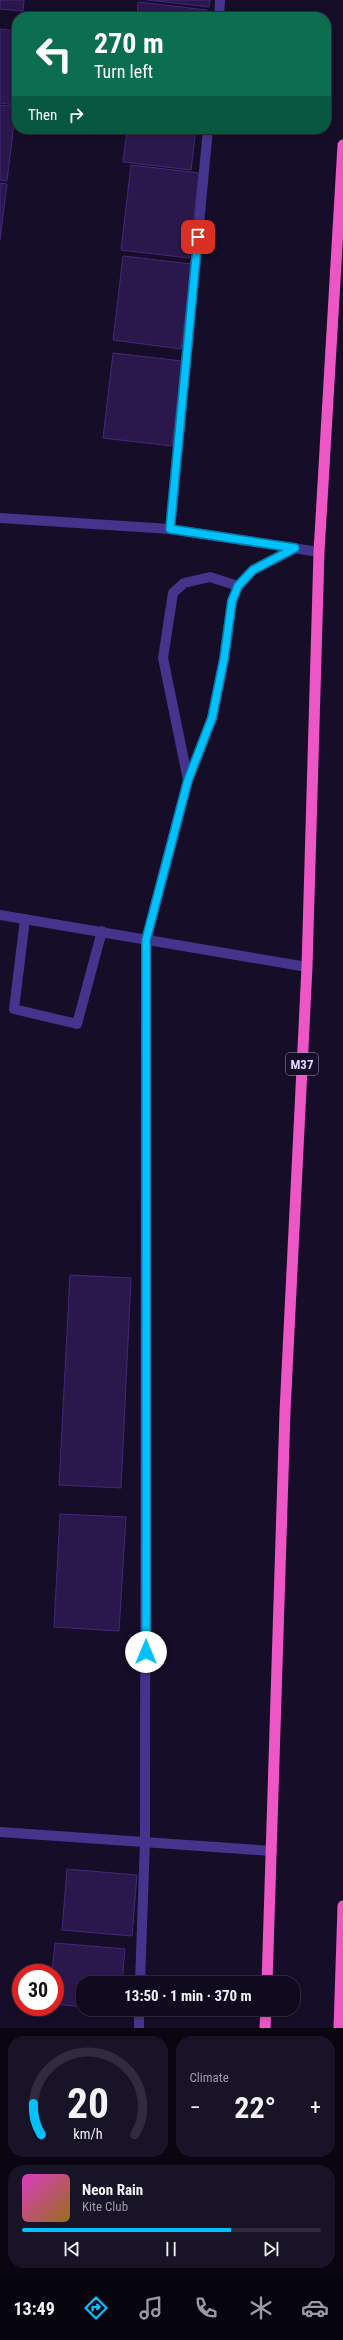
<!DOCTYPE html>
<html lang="en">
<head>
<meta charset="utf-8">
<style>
	body { margin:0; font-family:"Roboto Condensed",sans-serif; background:#191328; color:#f1f3f6; height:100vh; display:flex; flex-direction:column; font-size:15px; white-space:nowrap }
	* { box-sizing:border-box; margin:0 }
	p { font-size:13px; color:#9c9aa4 }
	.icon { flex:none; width:22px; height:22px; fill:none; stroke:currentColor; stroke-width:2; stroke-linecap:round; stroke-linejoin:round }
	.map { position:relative; height:2028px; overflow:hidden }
	.drawer { display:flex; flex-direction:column; gap:8px; padding:8px; background:#090611; flex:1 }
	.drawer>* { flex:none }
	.hud { position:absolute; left:12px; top:12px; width:319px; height:122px; border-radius:16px; box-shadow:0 2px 6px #0003,0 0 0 1px #302b3d; background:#0b6e4f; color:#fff; overflow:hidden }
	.speed { position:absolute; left:12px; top:1964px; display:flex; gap:8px; font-size:20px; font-weight:700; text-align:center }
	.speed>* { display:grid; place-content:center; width:52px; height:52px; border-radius:50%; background:#100a1f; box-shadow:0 2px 6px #0003,0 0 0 1px #302b3d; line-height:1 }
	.speed .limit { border:6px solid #d22; background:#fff; color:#111 }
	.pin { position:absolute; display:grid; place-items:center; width:34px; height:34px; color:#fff; margin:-17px; border-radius:8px; box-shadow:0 2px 6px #0006 }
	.me { position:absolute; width:44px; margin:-22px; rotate:0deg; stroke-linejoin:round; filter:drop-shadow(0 0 3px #0008) }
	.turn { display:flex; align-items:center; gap:14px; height:84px; padding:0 16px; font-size:18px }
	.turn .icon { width:52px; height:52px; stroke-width:2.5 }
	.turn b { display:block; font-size:28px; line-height:34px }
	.then { display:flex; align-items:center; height:38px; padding:0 16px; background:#0003; gap:8px; font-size:15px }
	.big { font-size:30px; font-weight:700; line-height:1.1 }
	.drawer .card { flex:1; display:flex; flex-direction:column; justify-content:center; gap:6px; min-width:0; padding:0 14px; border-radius:16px; background:#191328 }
	.drawer .dial { align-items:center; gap:0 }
	.dial svg { height:104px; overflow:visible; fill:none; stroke:#302b3d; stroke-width:7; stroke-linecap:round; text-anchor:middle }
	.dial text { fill:#f1f3f6; stroke:none }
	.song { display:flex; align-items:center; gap:12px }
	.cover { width:48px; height:48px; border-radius:6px; background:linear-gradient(135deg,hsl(310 70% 55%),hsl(40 70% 35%)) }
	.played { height:4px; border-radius:2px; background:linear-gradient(90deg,#01c1ff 70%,#302b3d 70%) }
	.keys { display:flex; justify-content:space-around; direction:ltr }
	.heat { display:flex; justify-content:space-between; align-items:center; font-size:22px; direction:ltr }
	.drawer .tiles { flex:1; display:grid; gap:8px; grid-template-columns:1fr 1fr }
	.card:last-child { grid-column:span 2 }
	.trip { position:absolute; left:76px; top:1976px; width:224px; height:40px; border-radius:16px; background:#100a1f; box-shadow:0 2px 6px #0003,0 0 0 1px #302b3d; font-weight:700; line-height:40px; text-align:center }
	.menu { display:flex; height:64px; justify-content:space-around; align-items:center; background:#06040c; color:#9c9aa4 }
	.menu .icon { width:28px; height:28px }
	.menu .active { color:#01c1ff }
	.menu b { font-size:18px; color:#f1f3f6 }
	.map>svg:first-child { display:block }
	.building { fill:#2a184c; stroke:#44277a }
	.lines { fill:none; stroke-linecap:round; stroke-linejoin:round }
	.service { stroke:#44348c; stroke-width:10 }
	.minor { stroke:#44348c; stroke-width:10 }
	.trunk { stroke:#ec56c5; stroke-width:11 }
	.route-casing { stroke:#017da6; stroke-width:10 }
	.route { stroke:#01c1ff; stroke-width:7 }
	.labels { text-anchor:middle; stroke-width:4; stroke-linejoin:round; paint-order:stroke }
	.shield { fill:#160d29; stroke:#a399bf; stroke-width:1 }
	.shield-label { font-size:13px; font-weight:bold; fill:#e0d5ff }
</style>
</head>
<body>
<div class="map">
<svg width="343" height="2028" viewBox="0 0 343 2028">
	<rect width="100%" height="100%" fill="#160d29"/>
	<g class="building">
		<path d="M 0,0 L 24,0 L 23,11 L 0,9 Z"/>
		<path d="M 148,0 L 210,0 L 209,7 Z"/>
		<path d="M 138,2 L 207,10 L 206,17 L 137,17 Z"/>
		<path d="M 0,29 L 17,31 L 17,105 L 0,103 Z"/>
		<path d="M 0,105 L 16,107 L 7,181 L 0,180 Z"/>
		<path d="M 127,129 L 196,129 L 191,170 L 123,162 Z"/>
		<path d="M 131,165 L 199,173 L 189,258 L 121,250 Z"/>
		<path d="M 0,183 L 7,184 L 0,240 Z"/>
		<path d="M 123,256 L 192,264 L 181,349 L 113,340 Z"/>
		<path d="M 113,353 L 182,361 L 172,446 L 103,438 Z"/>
		<path d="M 70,1275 L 131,1278 L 121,1488 L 59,1485 Z"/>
		<path d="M 60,1514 L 126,1517 L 119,1631 L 54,1627 Z"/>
		<path d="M 67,1869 L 137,1875 L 132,1936 L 62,1930 Z"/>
		<path d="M 55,1943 L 125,1949 L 122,1983 L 83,1983 L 83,2007 L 55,2004 L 55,1973 L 52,1973 Z"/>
	</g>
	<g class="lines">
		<path class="service" d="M 25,919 L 14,1009 L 77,1024 L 102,931"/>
		<g class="minor">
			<path d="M 219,17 L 220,0"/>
			<path d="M 0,518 L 170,529 L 319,552"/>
			<path d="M 170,529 L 208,129"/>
			<path d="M 188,780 L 163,658 L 173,593 L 184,583 L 210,577 L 238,586"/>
			<path d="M 0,915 L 307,967"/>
			<path d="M 0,1832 L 272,1851"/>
			<path d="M 140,1983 L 145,1841 L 146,940 L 188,780 L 212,718 L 224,659 L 232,601 L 238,586 L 253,570 L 295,548"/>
			<path d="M 139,2028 L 139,2009"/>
		</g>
		<g class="trunk">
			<path d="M 267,1983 L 285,1412 L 307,967 L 319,552 L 343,145"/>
			<path d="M 265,2028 L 266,2009"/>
			<path d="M 339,2028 L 343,1906"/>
		</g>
	</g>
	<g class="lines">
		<g class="route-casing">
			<path id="route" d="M 146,1652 L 146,940 L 188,780 L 212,718 L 224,659 L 232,601 L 238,586 L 253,570 L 295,548 L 170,529 L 198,237"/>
		</g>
		<use href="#route" class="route"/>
	</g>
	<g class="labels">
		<rect class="shield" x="286" y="1053" width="32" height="22" rx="3"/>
		<g class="shield-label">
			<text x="302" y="1069">M37</text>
		</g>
	</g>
</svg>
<div class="speed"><div class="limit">30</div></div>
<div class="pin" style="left:198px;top:237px;background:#d93025"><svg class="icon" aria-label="arrive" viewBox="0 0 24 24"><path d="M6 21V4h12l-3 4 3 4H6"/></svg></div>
<svg class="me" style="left:146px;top:1652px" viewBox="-20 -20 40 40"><circle r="19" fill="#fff"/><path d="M0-13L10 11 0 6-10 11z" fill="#01c1ff"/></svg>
<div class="trip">13:50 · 1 min · 370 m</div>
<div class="hud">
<div class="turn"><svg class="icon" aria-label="left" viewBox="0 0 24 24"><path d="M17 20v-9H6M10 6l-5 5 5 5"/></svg><div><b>270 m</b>Turn left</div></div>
<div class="then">Then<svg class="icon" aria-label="right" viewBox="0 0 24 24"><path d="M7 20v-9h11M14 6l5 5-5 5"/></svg></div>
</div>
</div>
<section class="drawer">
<div class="tiles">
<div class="card dial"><svg viewBox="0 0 100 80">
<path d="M14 69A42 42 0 1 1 86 69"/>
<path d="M14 69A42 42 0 0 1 8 45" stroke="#01c1ff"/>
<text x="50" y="56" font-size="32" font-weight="700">20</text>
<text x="50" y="72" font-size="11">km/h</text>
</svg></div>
<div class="card"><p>Climate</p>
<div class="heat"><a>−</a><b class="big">22°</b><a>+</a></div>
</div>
<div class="card">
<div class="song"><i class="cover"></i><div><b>Neon Rain</b><p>Kite Club</p></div></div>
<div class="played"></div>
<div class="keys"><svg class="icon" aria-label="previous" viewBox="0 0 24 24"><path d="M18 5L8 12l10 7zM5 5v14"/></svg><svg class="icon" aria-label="pause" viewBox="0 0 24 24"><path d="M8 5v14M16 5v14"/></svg><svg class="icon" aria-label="next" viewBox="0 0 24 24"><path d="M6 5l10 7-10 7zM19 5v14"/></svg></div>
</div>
</div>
</section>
<nav class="menu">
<b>13:49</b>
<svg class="icon active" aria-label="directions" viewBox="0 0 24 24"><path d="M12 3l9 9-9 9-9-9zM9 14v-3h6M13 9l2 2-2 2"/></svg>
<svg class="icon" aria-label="music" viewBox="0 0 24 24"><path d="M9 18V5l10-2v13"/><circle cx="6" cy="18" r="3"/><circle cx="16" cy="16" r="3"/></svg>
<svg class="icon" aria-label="phone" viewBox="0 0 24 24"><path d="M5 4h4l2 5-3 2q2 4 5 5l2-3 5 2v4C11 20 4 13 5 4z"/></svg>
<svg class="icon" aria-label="climate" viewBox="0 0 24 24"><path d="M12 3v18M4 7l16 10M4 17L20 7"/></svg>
<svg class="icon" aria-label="car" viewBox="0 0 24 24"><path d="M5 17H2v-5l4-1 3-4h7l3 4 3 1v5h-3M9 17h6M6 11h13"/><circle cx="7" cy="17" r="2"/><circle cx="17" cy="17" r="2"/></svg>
</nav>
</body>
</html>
